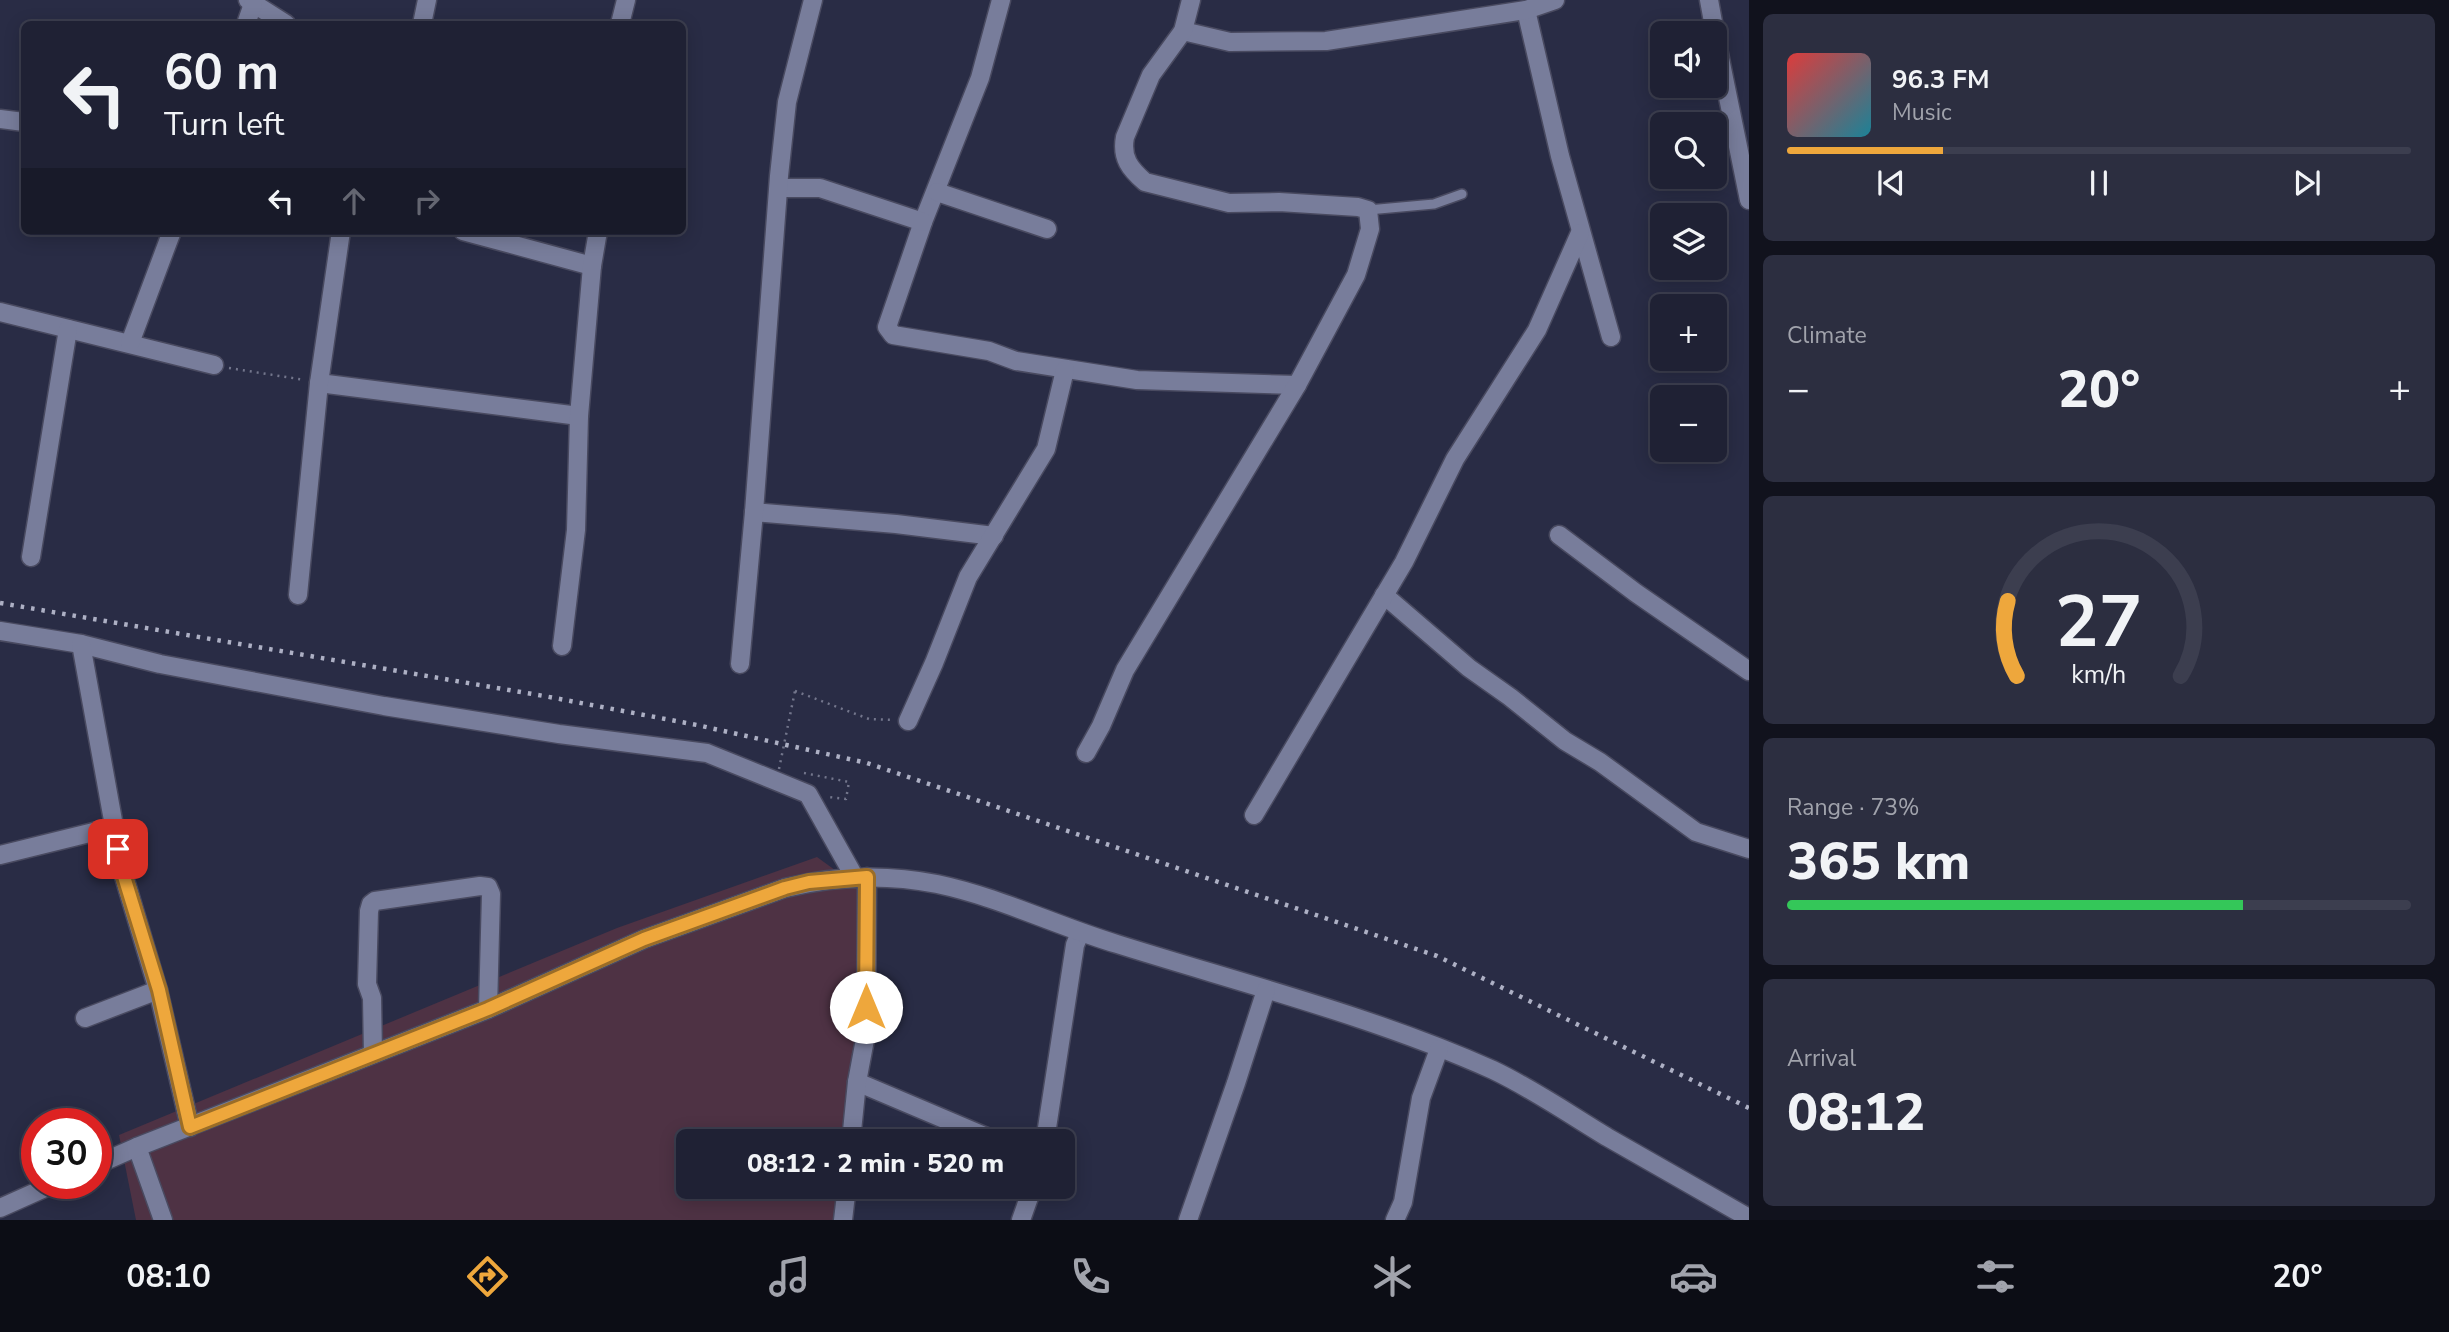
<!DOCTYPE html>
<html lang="en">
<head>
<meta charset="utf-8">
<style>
	body { margin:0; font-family:"Nunito Sans",sans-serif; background:#2c2e40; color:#f1f3f6; height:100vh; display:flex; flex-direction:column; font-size:26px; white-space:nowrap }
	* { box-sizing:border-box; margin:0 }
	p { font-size:23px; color:#a1a3ac }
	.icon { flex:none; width:38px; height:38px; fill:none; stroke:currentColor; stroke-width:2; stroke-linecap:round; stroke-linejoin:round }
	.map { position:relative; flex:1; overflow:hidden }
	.drawer { display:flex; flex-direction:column; gap:14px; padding:14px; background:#11121d; width:700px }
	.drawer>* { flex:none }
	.top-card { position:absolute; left:21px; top:21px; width:665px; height:214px; border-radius:10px; box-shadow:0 4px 18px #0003,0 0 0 2px #3c3e4f; background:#1f2134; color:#f1f3f6; overflow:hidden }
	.buttons { position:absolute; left:1650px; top:21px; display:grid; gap:14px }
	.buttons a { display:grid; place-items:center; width:77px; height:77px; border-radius:10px; background:#1f2134; box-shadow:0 4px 18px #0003,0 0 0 2px #3c3e4f; font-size:35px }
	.speed { position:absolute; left:21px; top:1108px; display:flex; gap:14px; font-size:35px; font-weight:700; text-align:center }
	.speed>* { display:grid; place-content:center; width:91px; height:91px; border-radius:50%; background:#1f2134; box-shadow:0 4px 18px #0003,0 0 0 2px #3c3e4f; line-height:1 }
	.speed .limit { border:10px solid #d22; background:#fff; color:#111 }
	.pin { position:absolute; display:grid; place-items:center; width:60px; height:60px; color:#fff; margin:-30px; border-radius:14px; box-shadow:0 4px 10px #0006 }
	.me { position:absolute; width:77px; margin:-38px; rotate:0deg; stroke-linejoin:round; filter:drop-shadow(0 0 5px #0008) }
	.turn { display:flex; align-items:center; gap:24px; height:147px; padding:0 28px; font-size:32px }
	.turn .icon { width:91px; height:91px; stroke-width:2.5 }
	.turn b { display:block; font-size:49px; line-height:60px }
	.lanes { display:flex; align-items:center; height:66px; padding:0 28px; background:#0003; justify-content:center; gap:35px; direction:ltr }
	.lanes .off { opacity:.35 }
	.big { font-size:52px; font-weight:800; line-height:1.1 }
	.drawer .card { flex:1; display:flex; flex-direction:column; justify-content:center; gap:10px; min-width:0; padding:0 24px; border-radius:10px; background:#2c2e40 }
	.drawer .dial { align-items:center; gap:0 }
	.dial svg { height:182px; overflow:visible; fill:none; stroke:#3c3e4f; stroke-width:7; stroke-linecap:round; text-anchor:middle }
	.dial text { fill:#f1f3f6; stroke:none }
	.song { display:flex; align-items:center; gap:21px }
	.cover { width:84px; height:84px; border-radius:10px; background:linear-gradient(135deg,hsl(0 70% 55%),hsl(190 70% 35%)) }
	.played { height:7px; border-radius:4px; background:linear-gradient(90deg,#eea73c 25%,#3c3e4f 25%) }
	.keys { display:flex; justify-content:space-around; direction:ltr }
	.heat { display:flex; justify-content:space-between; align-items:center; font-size:38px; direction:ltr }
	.charge { height:10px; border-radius:5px; background:linear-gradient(90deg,#34c759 73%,#3c3e4f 0) }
	.trip { position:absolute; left:676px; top:1129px; width:399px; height:70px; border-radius:10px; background:#1f2134; box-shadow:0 4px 18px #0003,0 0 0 2px #3c3e4f; font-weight:800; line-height:70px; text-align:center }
	.tab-bar { display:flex; height:112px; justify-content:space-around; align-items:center; background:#0c0d15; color:#a1a3ac }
	.tab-bar .icon { width:49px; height:49px }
	.tab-bar .selected { color:#eea73c }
	.tab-bar b { font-size:32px; color:#f1f3f6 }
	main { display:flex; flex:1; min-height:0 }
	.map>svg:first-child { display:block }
	.green { fill:#4e3244 }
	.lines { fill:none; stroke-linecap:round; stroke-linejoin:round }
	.service-casing { stroke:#494a60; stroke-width:12 }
	.minor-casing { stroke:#494a60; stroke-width:21 }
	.path { stroke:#73768c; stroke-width:2.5; stroke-dasharray:2 5; stroke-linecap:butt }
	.service { stroke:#787d9b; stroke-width:9 }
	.minor { stroke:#787d9b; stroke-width:18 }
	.rail { stroke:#adb0c4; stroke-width:4.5; stroke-dasharray:3.5 7; stroke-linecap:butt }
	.path-bridge { stroke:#73768c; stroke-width:2.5; stroke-dasharray:2 5; stroke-linecap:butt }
	.route-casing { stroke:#9b6d27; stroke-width:18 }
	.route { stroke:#eea73c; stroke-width:12 }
</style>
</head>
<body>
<main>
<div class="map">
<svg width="1749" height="1220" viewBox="0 0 1749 1220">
	<rect width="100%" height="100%" fill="#292c45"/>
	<path class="green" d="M 817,857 L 872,897 L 845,1141 L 688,1141 L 688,1186 L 840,1187 L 837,1220 L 136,1220 L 119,1135 L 617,928 Z"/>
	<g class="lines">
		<g class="service-casing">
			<path id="service" d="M 1368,210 L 1434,204 L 1462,194"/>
		</g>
		<g class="minor-casing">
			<g id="minor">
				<path d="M 248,0 L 286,24"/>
				<path d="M 1001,0 L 980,78 L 923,222 L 887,327 L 893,335 L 989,351 L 1016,361 L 1137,380 L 1297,385"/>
				<path d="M 1709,0 L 1715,33"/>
				<path d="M 1526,10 L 1560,156 L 1611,337"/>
				<path d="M 246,24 L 253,4"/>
				<path d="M 422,24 L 427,0"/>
				<path d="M 620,24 L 626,0"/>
				<path d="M 1183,31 L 1230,42 L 1326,41 L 1526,10 L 1555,0"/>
				<path d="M 1715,34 L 1749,200"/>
				<path d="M 0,119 L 24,122"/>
				<path d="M 779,188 L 820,188 L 923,222"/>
				<path d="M 937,192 L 1047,229"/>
				<path d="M 463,231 L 592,266"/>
				<path d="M 0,312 L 214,365"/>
				<path d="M 130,343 L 172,231"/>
				<path d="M 319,383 L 579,416"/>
				<path d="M 754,512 L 896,524 L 994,536"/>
				<path d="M 1559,535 L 1636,593 L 1749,671"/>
				<path d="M 31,557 L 68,329"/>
				<path d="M 298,595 L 319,383 L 341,231"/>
				<path d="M 1384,595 L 1469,668 L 1510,697 L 1565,741 L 1600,762 L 1696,832 L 1749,849"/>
				<path d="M 0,631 L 81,644 L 160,664 L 384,706 L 559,734 L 707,753 L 808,794 L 855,878"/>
				<path d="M 81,644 L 122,870 L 158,990 L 190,1127"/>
				<path d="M 562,646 L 576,530 L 579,416 L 592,266 L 598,231"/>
				<path d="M 740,664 L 754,512 L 779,176 L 787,102 L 813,0"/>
				<path d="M 908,721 L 934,663 L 968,577 L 1046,449 L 1065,370"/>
				<path d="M 1086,753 L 1101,726 L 1125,670 L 1297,385 L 1356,275 L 1370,229 L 1368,210 L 1358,207 L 1279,202 L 1229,203 L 1145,182 C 1130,169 1121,158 1125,137 L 1151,75 L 1183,31 L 1191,0"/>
				<path d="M 1254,815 L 1404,562 L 1455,459 L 1537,330 L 1580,233"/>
				<path d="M 0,855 L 114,827"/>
				<path d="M 85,1018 L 158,990"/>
				<path d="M 373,1054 L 372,998 L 367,984 L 369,911 L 371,904 L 375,901 L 480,886 L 488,887 L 491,894 L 488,1009"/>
				<path d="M 857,1082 L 996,1141"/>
				<path d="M 851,1141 L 857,1082 L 866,1034 L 867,877"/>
				<path d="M 1045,1141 L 1075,945 L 1080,933"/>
				<path d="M 137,1147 L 163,1220"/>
				<path d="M 96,1165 L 137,1147 L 488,1009 L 644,939 L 785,888 C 834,876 887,874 937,884 C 999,897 1057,926 1117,944 C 1241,983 1375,1017 1493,1070 C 1533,1089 1569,1114 1607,1137 C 1654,1164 1702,1191 1749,1218"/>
				<path d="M 0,1208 L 56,1183"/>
				<path d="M 843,1220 L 847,1186"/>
				<path d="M 1021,1220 L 1033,1186"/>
				<path d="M 1188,1220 L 1236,1083 L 1266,990"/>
				<path d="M 1395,1220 L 1403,1202 L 1421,1098 L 1439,1049"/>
			</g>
		</g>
		<g class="path">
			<path d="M 229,368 L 305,380"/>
			<path d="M 795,691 L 869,719 L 894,720"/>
			<path d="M 804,773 L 849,782 L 846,799 L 829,797"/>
		</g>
		<use href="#service" class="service"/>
		<use href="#minor" class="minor"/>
		<path class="rail" d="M 0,603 L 544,696 L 697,725 L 867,763 L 1437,956 L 1749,1108"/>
		<path class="path-bridge" d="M 779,769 L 795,691"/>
	</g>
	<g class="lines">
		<g class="route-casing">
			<path id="route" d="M 118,849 L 122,870 L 159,990 L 190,1127 L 488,1009 L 644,939 L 785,888 L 809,882 L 867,877 L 866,1007"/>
		</g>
		<use href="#route" class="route"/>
	</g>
</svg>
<div class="buttons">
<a><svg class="icon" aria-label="sound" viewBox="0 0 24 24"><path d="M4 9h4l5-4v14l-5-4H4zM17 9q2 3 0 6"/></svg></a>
<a><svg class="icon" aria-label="search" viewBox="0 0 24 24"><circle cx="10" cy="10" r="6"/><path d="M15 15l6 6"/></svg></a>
<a><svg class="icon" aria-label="layers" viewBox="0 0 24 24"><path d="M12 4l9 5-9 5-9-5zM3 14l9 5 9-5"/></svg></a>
<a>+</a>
<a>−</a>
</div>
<div class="speed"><div class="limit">30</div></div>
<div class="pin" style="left:118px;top:849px;background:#d93025"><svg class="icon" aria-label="arrive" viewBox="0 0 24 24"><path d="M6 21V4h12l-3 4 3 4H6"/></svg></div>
<svg class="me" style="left:866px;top:1007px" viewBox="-20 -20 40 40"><circle r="19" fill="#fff"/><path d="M0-13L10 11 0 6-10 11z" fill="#eea73c"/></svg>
<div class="trip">08:12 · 2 min · 520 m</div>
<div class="top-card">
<div class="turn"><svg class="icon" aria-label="left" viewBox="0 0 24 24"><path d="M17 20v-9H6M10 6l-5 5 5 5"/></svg><div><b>60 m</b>Turn left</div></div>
<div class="lanes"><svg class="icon" aria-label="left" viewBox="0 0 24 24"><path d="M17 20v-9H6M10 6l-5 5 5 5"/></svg><svg class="icon off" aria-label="ahead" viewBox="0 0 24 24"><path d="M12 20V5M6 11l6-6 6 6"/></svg><svg class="icon off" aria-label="right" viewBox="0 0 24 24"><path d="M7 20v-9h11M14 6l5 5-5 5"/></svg></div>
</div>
</div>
<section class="drawer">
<div class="card">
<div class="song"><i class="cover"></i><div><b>96.3 FM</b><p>Music</p></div></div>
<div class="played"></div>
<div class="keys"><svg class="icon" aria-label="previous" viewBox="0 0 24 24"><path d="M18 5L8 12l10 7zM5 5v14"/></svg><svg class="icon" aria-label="pause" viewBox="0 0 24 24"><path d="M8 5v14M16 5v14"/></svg><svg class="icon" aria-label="next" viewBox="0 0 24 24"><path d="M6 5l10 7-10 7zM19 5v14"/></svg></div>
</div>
<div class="card"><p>Climate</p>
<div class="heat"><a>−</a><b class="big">20°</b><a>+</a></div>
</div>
<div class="card dial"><svg viewBox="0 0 100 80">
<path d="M14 69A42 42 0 1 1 86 69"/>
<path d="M14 69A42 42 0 0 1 10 36" stroke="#eea73c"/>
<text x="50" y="56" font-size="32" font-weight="700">27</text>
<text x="50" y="72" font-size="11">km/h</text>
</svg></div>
<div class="card"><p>Range · 73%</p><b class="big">365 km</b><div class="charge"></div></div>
<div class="card"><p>Arrival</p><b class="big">08:12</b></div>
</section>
</main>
<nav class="tab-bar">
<b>08:10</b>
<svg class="icon selected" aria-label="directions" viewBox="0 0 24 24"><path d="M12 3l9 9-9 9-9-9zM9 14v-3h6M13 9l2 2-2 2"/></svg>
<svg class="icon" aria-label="music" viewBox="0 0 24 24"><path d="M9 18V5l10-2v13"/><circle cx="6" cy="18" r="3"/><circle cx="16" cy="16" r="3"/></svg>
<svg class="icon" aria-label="phone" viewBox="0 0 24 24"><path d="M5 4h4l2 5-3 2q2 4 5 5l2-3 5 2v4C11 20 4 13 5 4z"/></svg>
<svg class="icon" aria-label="climate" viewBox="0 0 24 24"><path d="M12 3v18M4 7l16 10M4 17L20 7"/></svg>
<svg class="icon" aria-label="car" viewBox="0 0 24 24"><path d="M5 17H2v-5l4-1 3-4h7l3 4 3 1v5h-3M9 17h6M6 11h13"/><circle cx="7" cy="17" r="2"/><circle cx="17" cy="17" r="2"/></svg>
<svg class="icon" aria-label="filters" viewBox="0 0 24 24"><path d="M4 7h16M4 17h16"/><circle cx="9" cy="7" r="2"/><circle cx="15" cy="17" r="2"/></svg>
<b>20°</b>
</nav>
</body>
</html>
